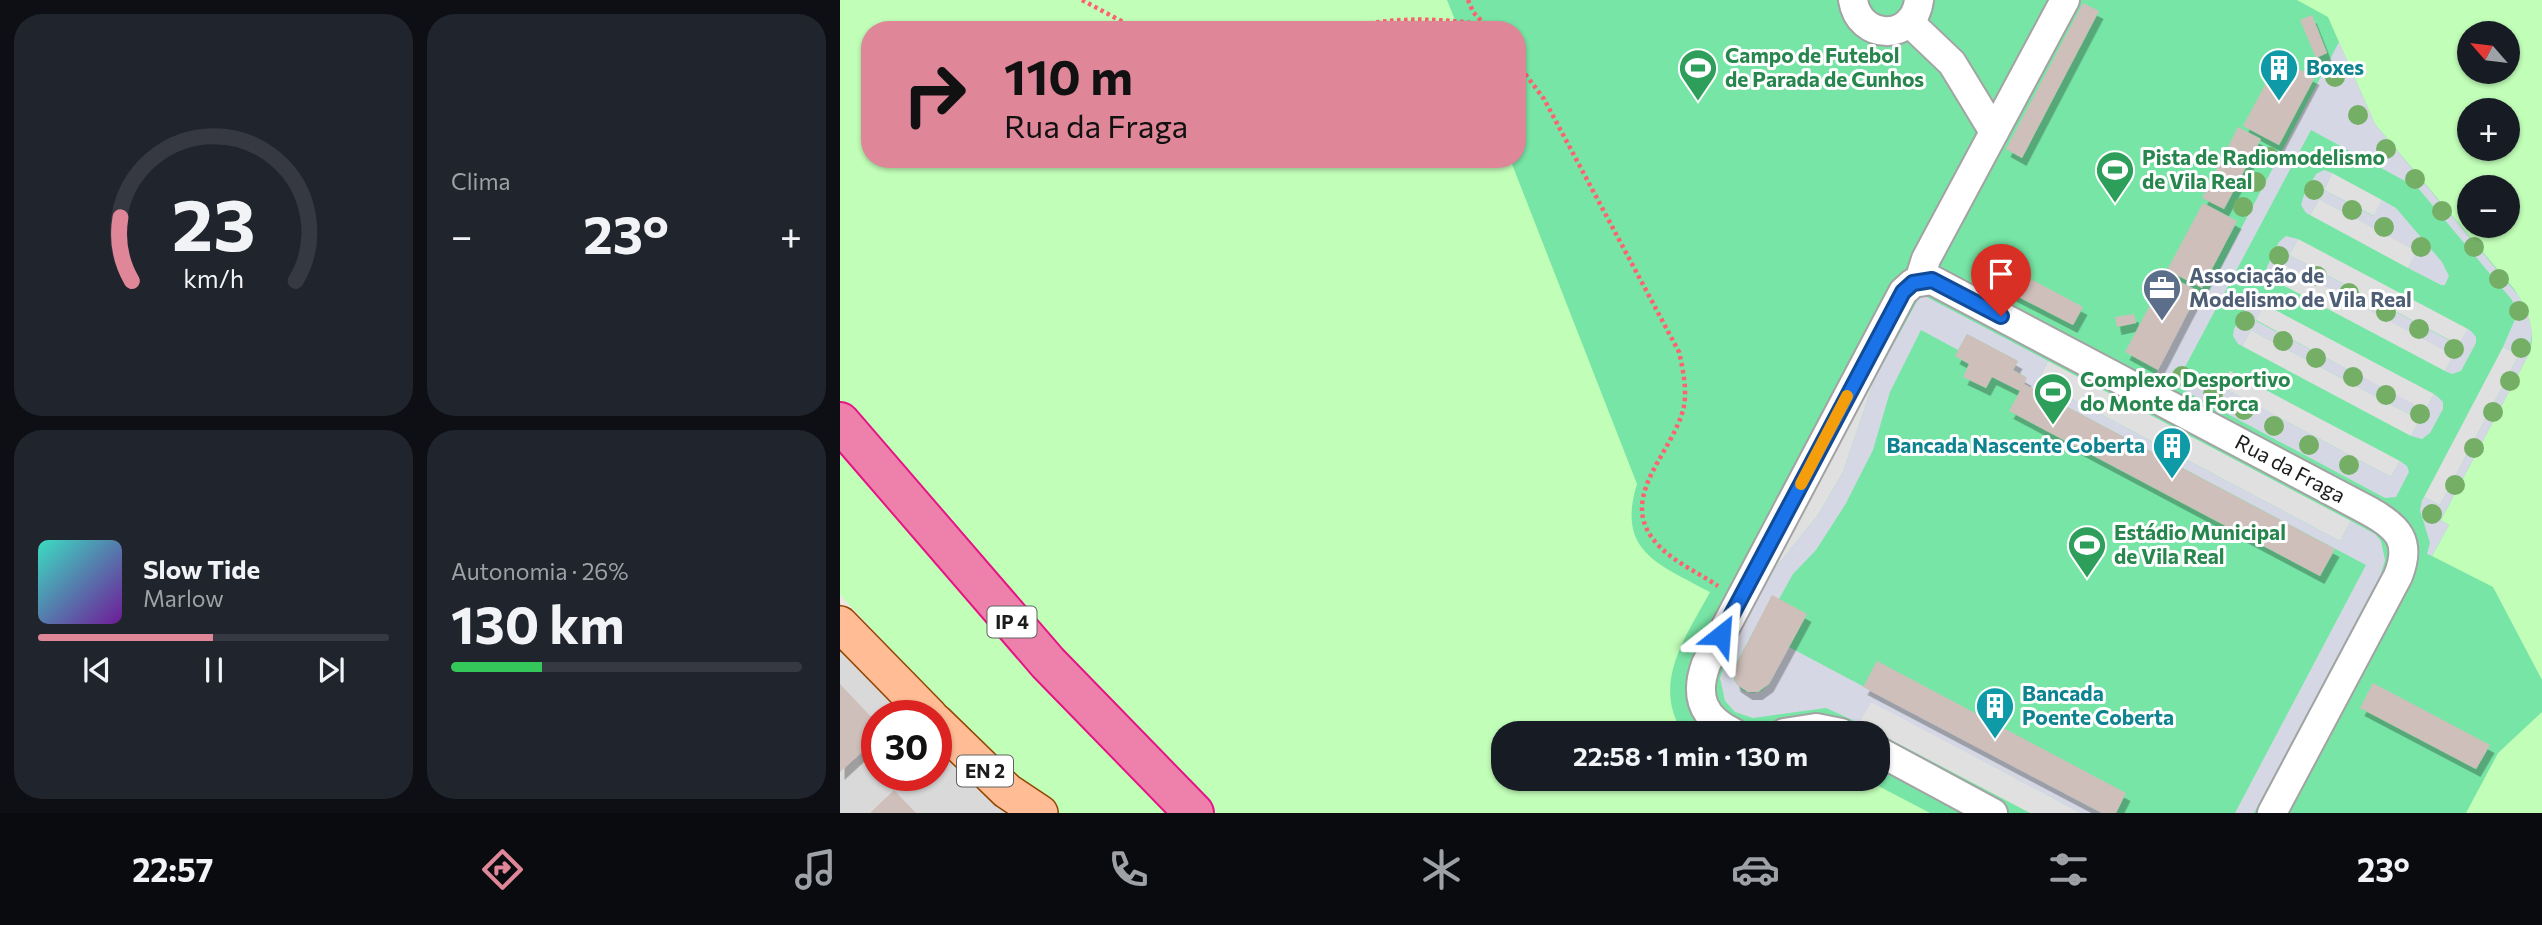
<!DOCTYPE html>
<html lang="pt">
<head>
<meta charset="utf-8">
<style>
	body { margin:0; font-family:Commissioner,sans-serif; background:#20242c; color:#f1f3f6; height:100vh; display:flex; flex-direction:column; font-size:26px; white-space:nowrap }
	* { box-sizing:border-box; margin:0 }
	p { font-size:23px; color:#9ea1a6 }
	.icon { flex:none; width:38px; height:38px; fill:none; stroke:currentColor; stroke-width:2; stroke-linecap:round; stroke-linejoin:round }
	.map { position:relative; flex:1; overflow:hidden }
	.drawer { display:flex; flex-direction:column; gap:14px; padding:14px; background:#0d0f14; width:840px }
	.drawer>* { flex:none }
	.hud { position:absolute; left:21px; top:21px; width:665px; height:147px; border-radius:28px; box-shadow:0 2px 5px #0004; background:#df8699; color:#111; overflow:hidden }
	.needle { width:46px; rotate:298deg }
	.tools { position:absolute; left:1617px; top:21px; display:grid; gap:14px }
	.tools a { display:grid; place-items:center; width:63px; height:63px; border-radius:50%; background:#171b24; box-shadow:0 2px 5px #0004; font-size:35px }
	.speed { position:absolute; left:21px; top:700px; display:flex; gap:14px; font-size:35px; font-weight:700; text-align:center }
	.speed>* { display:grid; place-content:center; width:91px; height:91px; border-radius:50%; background:#171b24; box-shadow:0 2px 5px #0004; line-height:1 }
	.speed .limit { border:10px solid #d22; background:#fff; color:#111 }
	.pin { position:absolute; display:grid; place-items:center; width:60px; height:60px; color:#fff; margin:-72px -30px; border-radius:50% 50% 50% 0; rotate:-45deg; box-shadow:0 0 7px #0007 }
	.pin .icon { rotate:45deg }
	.me { position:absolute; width:77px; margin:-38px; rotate:28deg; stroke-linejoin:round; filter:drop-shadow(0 0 5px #0008) }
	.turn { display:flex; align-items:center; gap:24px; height:147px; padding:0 28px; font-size:32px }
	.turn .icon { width:91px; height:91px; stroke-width:2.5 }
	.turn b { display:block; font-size:49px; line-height:60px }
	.big { font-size:52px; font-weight:700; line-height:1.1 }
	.drawer .tile { flex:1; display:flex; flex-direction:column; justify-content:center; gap:10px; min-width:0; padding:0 24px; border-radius:28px; background:#20242c }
	.drawer .dial { align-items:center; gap:0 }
	.dial svg { height:182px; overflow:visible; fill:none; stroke:#363941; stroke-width:7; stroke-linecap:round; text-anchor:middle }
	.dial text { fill:#f1f3f6; stroke:none }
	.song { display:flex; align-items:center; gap:21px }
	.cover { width:84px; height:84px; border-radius:10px; background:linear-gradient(135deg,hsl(170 70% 55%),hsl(280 70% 35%)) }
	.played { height:7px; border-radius:4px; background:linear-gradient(90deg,#df8699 50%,#363941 50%) }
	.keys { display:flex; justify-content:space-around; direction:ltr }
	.heat { display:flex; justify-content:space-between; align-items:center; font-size:38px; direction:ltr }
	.charge { height:10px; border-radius:5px; background:linear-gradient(90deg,#34c759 26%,#363941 0) }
	.drawer .tiles { flex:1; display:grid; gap:14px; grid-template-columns:repeat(2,1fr) }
	.trip { position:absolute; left:651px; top:721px; width:399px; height:70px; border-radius:28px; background:#171b24; box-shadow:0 2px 5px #0004; font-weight:700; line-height:70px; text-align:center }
	.menu { display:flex; height:112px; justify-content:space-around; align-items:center; background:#090b0e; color:#9ea1a6 }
	.menu .icon { width:49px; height:49px }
	.menu .selected { color:#df8699 }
	.menu b { font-size:32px; color:#f1f3f6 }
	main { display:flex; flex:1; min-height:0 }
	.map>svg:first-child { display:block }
	.residential { fill:#dad9d9; fill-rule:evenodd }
	.park { fill:#c1feb8; fill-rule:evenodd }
	.pitch { fill:#77e5a5 }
	.parking { fill:#e0e0e0 }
	.plaza { fill:#d5d8e4 }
	.building { fill:#cfbfba; filter:url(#shadow) }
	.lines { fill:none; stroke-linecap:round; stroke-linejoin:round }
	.minor-casing { stroke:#a3a3a3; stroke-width:32 }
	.major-casing { stroke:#944600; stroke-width:38 }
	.highway-casing { stroke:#e51586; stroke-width:42 }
	.path { stroke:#ff6170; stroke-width:4.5; stroke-dasharray:3.5 3.5; stroke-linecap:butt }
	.minor { stroke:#fff; stroke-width:28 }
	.major { stroke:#ffbc95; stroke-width:35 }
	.highway { stroke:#ed81ab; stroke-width:38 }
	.tree { fill:#75af66 }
	.route-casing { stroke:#114b97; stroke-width:18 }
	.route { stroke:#1a73e8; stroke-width:12 }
	.slow { stroke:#f59e0b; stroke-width:12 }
	.labels { text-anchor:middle; stroke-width:6; stroke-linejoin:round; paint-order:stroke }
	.shield { fill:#fff; stroke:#606060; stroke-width:2 }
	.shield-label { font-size:19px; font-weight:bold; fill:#1c1c1c }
	.leisure-label { font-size:21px; font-weight:bold; fill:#27864d; stroke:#fff; text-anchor:start }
	.culture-label { font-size:21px; font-weight:bold; fill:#0d838f; stroke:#fff; text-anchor:start }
	.service-label { font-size:21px; font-weight:bold; fill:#4e5e75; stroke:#fff; text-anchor:start }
	.street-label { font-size:21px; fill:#1c1c1c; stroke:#fff }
</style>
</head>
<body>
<main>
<section class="drawer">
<div class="tiles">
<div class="tile dial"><svg viewBox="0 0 100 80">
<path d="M14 69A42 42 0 1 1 86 69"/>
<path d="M14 69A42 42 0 0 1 9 41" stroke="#df8699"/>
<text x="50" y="56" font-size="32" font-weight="700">23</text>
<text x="50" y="72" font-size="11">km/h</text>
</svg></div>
<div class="tile"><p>Clima</p>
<div class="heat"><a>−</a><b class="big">23°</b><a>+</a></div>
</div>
<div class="tile">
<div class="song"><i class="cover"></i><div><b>Slow Tide</b><p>Marlow</p></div></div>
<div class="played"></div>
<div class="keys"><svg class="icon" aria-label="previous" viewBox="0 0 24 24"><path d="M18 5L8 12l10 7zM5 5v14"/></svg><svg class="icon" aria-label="pause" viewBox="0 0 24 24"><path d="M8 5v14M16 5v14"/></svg><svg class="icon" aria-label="next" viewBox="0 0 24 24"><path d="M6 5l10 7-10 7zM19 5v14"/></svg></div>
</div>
<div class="tile"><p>Autonomia · 26%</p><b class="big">130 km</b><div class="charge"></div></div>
</div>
</section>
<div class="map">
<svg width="1702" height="813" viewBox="0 0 1702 813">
	<defs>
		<filter id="shadow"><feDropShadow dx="4.5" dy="8" stdDeviation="0" flood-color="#0004"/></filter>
	</defs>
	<rect width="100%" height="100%" fill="#efe7e1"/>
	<path class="residential" d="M 0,603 L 82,689 L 220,813 L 0,813 ZM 37,716 L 96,716 L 96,775 L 37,775 Z"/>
	<path class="park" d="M 0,0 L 1702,0 L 1702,813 L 205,813 L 0,595 ZM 30,30 L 677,30 L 677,159 L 30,159 ZM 1629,33 L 1668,33 L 1668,72 L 1629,72 ZM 1629,110 L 1668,110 L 1668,149 L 1629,149 ZM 1629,187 L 1668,187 L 1668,226 L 1629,226 ZM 663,733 L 1038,733 L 1038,779 L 663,779 Z"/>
	<path class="pitch" d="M 607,0 L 1457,0 L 1488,17 L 1535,124 L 1674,289 C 1687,308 1697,331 1689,354 L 1601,520 L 1609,525 L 1592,556 L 1653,587 L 1702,680 L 1702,712 L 1658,753 L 1626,813 L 1090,813 L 1025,779 L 1038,779 L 1038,733 L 843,733 C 811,683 846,637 870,592 C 819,564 776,552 797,484 L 670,159 L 677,159 L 677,30 L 619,30 Z"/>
	<g class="parking">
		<path d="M 1492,173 L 1542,200 L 1534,216 L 1484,190 Z"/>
		<path d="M 1479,199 L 1577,251 L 1568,268 L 1470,215 Z"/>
		<path d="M 1458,239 L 1628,329 L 1619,345 L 1449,255 Z"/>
		<path d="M 1444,264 L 1614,355 L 1605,371 L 1435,281 Z"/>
		<path d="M 1424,304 L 1594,394 L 1585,411 L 1416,320 Z"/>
		<path d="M 1411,330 L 1580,420 L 1571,436 L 1402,346 Z"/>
		<path d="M 1663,347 L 1679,355 L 1600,505 L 1584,497 Z"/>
		<path d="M 1208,361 L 1511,521 L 1500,541 L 1198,381 Z"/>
		<path d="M 1390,371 L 1560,461 L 1551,477 L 1382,387 Z"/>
		<path d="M 1035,378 L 1003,472 L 978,515 L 932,572 Z"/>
		<path d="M 1031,701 L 1241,813 L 1190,813 L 1019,723 Z"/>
	</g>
	<g class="plaza">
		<path d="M 1499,42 L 1535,124 L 1678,295 L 1688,314 L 1692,331 L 1689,354 L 1601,520 L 1609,525 L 1592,556 L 1587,554 L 1590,543 L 1580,510 L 1582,500 L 1584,497 L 1600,505 L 1679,355 L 1663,347 L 1676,317 L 1676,311 L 1672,300 L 1578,188 L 1471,130 L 1345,367 L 1551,477 L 1560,461 L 1567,466 L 1569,472 L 1556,497 L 1545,498 L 1315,375 L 1355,299 L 1362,303 Z"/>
		<path d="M 1484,170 L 1492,173 L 1484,190 L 1533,216 L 1542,200 L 1556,208 L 1602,262 L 1609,276 L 1605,285 L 1601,285 L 1568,268 L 1576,251 L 1479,199 L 1470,215 L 1466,213 L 1461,205 L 1464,195 L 1476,174 Z"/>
		<path d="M 1446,236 L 1458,239 L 1449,255 L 1618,345 L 1628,329 L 1632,332 L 1636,337 L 1636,343 L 1621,371 L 1612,374 L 1605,371 L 1613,355 L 1444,265 L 1435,281 L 1431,279 L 1427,274 L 1427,267 L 1439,242 Z"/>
		<path d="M 1081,294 L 1208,361 L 1198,381 L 1500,541 L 1511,521 L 1535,534 L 1541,541 L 1545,560 L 1541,574 L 1414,813 L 1395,813 L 1526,565 L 1184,384 L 1186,377 L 1173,370 L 1178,361 L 1127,334 L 1118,350 L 1081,330 L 1050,392 L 1033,450 L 1005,505 L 976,550 L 953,574 L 939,599 L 932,596 L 895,666 L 894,680 L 903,691 L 913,693 L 922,691 L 929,684 L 949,647 L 1262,813 L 1241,813 L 1031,702 L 1019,723 L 986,708 L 913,718 L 895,712 L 885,701 L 880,678 L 888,655 L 932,572 L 978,515 L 1003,472 L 1035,378 Z"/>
		<path d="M 1413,301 L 1424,304 L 1416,321 L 1585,410 L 1594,394 L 1598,397 L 1603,402 L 1603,409 L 1590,433 L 1582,439 L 1571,436 L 1580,420 L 1411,330 L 1402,346 L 1398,344 L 1393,336 L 1394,329 L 1407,305 Z"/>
	</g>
	<g class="building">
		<path d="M 1243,3 L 1259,11 L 1182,158 L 1166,149 Z"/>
		<path d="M 1472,15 L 1487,53 L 1476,58 L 1460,20 Z"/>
		<path d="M 1439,59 L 1475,77 L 1439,145 L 1403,126 Z"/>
		<path d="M 1398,127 L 1421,139 L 1384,209 L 1362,198 Z"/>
		<path d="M 1363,203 L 1397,221 L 1362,288 L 1327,270 Z"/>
		<path d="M 1174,270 L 1243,307 L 1233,325 L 1163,289 Z"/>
		<path d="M 1326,275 L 1359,291 L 1318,370 L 1285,352 Z"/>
		<path d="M 1294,314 L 1296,323 L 1277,327 L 1275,317 Z"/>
		<path d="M 1127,334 L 1178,361 L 1173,370 L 1187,378 L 1184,384 L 1495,549 L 1480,576 L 1169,411 L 1180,391 L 1152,377 L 1146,388 L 1123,377 L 1129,364 L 1115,356 Z"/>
		<path d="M 932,595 L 967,614 L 929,684 L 918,692 L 908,692 L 896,684 L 893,671 Z"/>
		<path d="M 1037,661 L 1286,793 L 1276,813 L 1262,813 L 1023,687 Z"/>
		<path d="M 1533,683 L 1650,745 L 1636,769 L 1520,708 Z"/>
		<path d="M 0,684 L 37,723 L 37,738 L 0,772 Z"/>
		<path d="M 54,790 L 76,813 L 30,813 Z"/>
	</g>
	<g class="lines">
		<g class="minor-casing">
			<g id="minor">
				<path d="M 1013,0 C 1019,41 1074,42 1079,0"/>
				<path d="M 1069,22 L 1112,63 L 1154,132"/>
				<path d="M 1079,281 L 1086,259 L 1225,0"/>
				<path d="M 894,733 C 863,718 854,697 866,664 L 1063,292 L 1073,283 L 1092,280 L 1529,511 C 1558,527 1572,541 1558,576 L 1432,813"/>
				<path d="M 944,733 L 976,728 L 1001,733"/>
				<path d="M 1038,751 L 1153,813"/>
			</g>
		</g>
		<g class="major-casing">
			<g id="major">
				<path d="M 0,624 L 90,716"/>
				<path d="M 96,722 L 167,791 L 200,813"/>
			</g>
		</g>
		<g class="highway-casing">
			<path id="highway" d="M 0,422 L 208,663 L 354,813"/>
		</g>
		<g class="path">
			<path d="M 242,0 L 298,30"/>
			<path d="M 628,0 L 633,12 L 650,30"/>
			<path d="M 502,30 C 548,16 599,18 646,25"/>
			<path d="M 677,63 L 704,99 L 839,352 C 843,370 847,388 844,406 C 834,454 772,499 820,547 C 836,563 859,573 878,586"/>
		</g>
		<use href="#minor" class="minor"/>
		<use href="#major" class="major"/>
		<use href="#highway" class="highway"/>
	</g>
	<g class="tree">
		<circle cx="1495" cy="77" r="10"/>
		<circle cx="1518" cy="115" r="10"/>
		<circle cx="1546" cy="149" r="10"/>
		<circle cx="1429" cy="157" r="10"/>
		<circle cx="1575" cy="179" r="10"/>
		<circle cx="1416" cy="182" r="10"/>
		<circle cx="1474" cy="190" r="10"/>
		<circle cx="1403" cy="207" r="10"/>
		<circle cx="1512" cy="210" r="10"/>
		<circle cx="1602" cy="211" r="10"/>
		<circle cx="1544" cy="227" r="10"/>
		<circle cx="1581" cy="247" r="10"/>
		<circle cx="1634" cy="247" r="10"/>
		<circle cx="1439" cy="256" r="10"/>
		<circle cx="1477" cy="276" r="10"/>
		<circle cx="1659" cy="279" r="10"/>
		<circle cx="1509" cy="293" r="10"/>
		<circle cx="1679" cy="311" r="10"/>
		<circle cx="1546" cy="312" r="10"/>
		<circle cx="1405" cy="321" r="10"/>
		<circle cx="1579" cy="329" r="10"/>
		<circle cx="1443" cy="341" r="10"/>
		<circle cx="1681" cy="348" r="10"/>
		<circle cx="1614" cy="349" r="10"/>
		<circle cx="1476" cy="358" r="10"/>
		<circle cx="1342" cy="376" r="10"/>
		<circle cx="1513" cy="377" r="10"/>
		<circle cx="1670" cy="381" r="10"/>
		<circle cx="1373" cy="394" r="10"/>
		<circle cx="1546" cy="395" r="10"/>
		<circle cx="1404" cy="410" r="10"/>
		<circle cx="1653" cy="412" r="10"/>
		<circle cx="1580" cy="414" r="10"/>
		<circle cx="1434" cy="426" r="10"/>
		<circle cx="1469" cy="445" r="10"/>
		<circle cx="1634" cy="448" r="10"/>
		<circle cx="1509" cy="465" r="10"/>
		<circle cx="1615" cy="485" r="10"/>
		<circle cx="1592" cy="514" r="10"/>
	</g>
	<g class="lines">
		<g class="route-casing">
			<path id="route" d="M 881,635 L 1063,292 L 1073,283 L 1092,280 L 1161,316"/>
		</g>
		<use href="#route" class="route"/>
		<path class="slow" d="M 961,484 L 1007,396"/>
	</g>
	<defs>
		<g id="stadium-pin" transform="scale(2.0125)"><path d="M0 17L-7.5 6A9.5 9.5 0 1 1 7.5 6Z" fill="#2e9e5b" stroke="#fff"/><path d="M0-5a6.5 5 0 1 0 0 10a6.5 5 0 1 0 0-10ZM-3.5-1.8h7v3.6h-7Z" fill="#fff"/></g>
		<g id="building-pin" transform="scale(2.0125)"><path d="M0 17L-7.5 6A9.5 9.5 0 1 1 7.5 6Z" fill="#0f9aa8" stroke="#fff"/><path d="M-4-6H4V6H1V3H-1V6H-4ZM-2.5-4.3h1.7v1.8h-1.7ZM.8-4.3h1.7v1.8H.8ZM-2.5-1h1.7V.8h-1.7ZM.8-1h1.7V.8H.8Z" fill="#fff"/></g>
		<g id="office-pin" transform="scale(2.0125)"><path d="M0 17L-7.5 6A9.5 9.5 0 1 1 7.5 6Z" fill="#5c6f8a" stroke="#fff"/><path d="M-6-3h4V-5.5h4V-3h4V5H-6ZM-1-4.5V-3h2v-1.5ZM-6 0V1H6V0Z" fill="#fff"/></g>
	</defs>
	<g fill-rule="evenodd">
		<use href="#stadium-pin" x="858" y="68"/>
		<use href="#building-pin" x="1439" y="68"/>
		<use href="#stadium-pin" x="1275" y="170"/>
		<use href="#office-pin" x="1322" y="288"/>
		<use href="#stadium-pin" x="1213" y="392"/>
		<use href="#building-pin" x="1332" y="446"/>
		<use href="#stadium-pin" x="1247" y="545"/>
		<use href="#building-pin" x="1155" y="706"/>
	</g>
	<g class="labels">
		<g class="shield">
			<rect x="147.5" y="606.5" width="49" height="31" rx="5"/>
			<rect x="117" y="755.5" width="56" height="31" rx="5"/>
		</g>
		<g class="shield-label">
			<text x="172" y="629">IP 4</text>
			<text x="145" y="778">EN 2</text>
		</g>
		<g class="leisure-label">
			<text x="885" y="63">Campo de Futebol<tspan x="885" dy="24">de Parada de Cunhos</tspan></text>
			<text x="1302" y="165">Pista de Radiomodelismo<tspan x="1302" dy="24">de Vila Real</tspan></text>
			<text x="1240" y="387">Complexo Desportivo<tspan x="1240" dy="24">do Monte da Forca</tspan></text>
			<text x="1274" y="540">Estádio Municipal<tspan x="1274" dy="24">de Vila Real</tspan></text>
		</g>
		<g class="culture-label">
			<text x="1466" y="75">Boxes</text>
			<text x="1305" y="453" text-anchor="end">Bancada Nascente Coberta</text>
			<text x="1182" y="701">Bancada<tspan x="1182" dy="24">Poente Coberta</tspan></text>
		</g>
		<g class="service-label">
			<text x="1349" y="283">Associação de<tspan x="1349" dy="24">Modelismo de Vila Real</tspan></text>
		</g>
		<g class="street-label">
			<text transform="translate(1450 469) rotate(28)" y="7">Rua da Fraga</text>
		</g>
	</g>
</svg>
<div class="tools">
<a><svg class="needle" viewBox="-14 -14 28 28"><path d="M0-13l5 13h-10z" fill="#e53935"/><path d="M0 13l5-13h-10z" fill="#9ea1a6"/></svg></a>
<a>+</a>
<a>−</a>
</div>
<div class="speed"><div class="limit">30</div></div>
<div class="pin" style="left:1161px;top:316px;background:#d93025"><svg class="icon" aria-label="arrive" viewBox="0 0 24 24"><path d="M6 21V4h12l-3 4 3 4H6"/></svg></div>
<svg class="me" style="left:881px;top:635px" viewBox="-20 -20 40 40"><path d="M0-17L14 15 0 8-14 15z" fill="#1a73e8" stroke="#fff" stroke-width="4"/></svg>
<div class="trip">22:58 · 1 min · 130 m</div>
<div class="hud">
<div class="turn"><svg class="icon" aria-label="right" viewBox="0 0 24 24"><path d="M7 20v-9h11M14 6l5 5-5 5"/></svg><div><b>110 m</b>Rua da Fraga</div></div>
</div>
</div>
</main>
<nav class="menu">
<b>22:57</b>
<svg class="icon selected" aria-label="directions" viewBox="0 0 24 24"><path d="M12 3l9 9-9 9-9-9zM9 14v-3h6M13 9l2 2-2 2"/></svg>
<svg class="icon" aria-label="music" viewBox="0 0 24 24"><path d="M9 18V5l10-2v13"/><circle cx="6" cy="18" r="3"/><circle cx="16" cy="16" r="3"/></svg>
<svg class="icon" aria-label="phone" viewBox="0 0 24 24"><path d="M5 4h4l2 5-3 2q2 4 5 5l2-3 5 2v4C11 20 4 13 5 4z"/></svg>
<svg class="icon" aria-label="climate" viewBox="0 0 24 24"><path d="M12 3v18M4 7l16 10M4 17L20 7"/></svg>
<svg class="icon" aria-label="car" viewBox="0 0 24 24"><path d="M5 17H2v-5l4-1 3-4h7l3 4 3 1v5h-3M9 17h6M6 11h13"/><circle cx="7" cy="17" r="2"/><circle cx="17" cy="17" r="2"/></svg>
<svg class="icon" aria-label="filters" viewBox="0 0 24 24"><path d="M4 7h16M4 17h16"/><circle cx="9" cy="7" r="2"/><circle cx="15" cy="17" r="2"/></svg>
<b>23°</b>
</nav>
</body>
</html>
